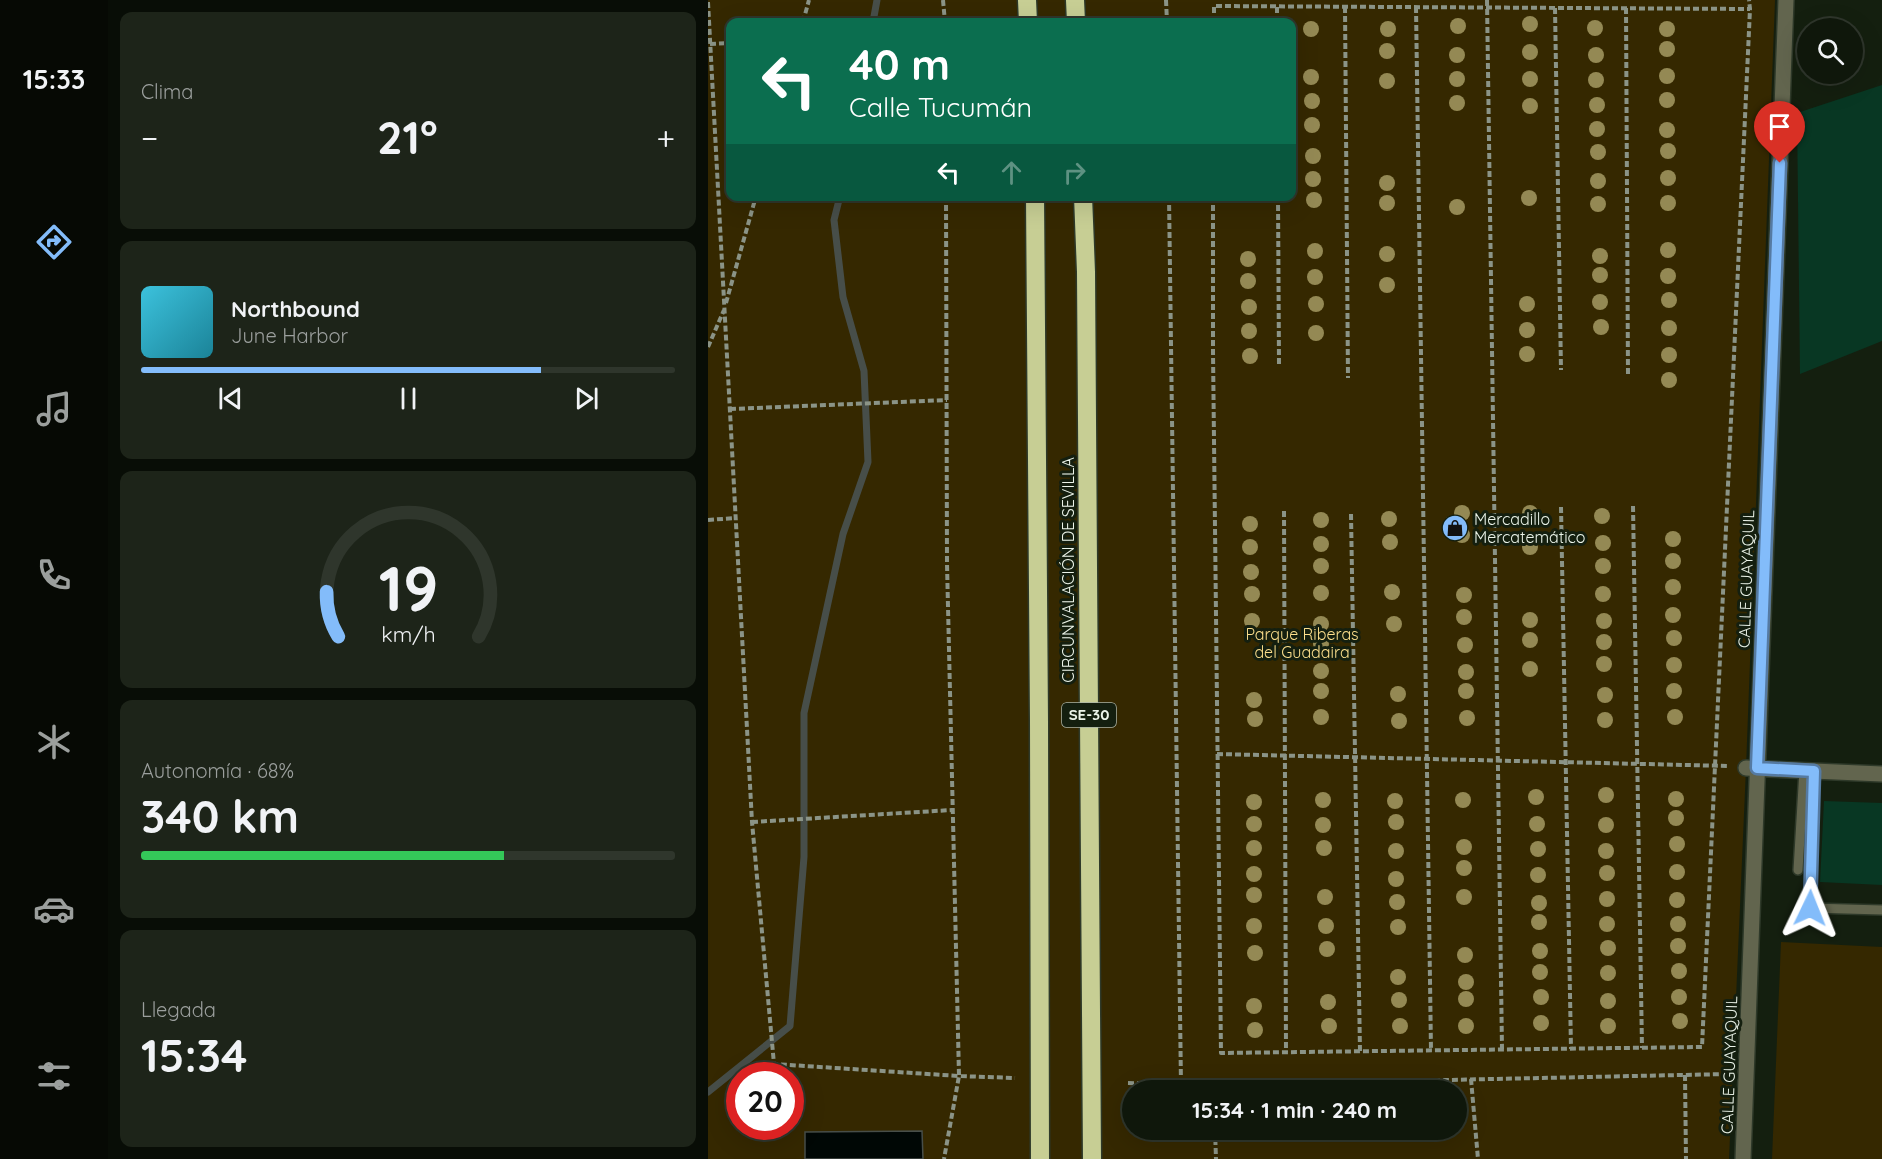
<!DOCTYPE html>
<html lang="es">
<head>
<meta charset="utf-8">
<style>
	body { margin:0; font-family:Quicksand,sans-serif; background:#1d2419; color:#f1f3f6; height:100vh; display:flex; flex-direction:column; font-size:22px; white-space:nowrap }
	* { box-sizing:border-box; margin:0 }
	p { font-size:20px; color:#9b9f9d }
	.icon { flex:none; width:33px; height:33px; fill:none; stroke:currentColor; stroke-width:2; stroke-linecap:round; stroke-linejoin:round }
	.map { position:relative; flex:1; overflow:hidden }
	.sheet { display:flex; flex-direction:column; gap:12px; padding:12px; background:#080d06; width:600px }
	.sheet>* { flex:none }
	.hud { position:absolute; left:18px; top:18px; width:570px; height:183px; border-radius:12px; box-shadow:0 6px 24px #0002,0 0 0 2px #2f362c; background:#0b6e4f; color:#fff; overflow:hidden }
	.fabs { position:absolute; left:1089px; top:18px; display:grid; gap:12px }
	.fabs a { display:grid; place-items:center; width:66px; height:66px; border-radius:50%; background:#0f170b; box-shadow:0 6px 24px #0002,0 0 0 2px #2f362c; font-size:30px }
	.speed { position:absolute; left:18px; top:1062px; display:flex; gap:12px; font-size:30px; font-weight:700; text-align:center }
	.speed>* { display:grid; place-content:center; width:78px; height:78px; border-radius:50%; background:#0f170b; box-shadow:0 6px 24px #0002,0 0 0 2px #2f362c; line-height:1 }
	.speed .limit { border:9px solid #d22; background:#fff; color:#111 }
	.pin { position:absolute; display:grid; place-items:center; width:51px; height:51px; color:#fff; margin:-62px -26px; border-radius:50% 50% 50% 0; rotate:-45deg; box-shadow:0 0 6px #0007 }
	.pin .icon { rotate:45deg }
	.me { position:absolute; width:66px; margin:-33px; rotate:2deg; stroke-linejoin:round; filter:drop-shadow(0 0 4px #0008) }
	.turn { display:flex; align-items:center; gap:21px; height:126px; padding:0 24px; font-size:27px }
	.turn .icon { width:78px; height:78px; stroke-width:2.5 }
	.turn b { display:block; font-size:42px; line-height:51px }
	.lanes { display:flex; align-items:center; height:57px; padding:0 24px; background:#0003; justify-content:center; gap:30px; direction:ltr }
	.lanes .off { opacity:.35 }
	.big { font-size:45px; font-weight:700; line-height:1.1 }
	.sheet .tile { flex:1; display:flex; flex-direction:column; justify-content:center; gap:9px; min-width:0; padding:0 21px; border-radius:12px; background:#1d2419 }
	.sheet .dial { align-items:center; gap:0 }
	.dial svg { height:156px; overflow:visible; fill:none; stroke:#2f362c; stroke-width:7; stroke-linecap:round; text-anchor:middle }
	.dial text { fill:#f1f3f6; stroke:none }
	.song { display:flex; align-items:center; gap:18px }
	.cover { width:72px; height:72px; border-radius:9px; background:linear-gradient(135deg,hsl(190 70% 55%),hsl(190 70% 35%)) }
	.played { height:6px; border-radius:3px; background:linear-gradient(90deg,#83bcfa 75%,#2f362c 75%) }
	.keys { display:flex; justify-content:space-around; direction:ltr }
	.heat { display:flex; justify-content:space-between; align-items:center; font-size:33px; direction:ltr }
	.charge { height:9px; border-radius:4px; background:linear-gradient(90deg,#34c759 68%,#2f362c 0) }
	.trip { position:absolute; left:414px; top:1080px; width:345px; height:60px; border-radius:30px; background:#0f170b; box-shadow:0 6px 24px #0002,0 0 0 2px #2f362c; font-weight:700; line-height:60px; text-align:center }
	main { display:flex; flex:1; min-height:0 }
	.tab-bar { display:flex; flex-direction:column; width:108px; justify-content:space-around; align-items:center; background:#060904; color:#9b9f9d }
	.tab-bar .icon { width:42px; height:42px }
	.tab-bar .selected { color:#83bcfa }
	.tab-bar b { font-size:27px; color:#f1f3f6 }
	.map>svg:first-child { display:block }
	.green { fill:#352800; fill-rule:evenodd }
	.water { fill:#000705; stroke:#474e49; stroke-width:1.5 }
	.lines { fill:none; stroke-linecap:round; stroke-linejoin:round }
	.stream { stroke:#474e49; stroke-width:7 }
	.building { fill:#083723 }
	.lane-casing { stroke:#2e3929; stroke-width:12 }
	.street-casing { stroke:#2e3929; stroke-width:18 }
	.highway-casing { stroke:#2e3929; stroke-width:21 }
	.path { stroke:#8b9487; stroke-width:4; stroke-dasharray:6 3; stroke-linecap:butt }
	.lane { stroke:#62654e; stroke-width:9 }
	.street { stroke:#62654e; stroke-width:15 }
	.highway { stroke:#c7ce94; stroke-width:18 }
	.tree { fill:#948954 }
	.route-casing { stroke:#557aa2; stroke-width:15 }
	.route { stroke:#83bcfa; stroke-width:10 }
	.labels { text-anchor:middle; stroke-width:6; stroke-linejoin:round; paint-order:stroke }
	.shield { fill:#141f0f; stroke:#abb4a8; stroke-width:1.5 }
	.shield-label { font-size:15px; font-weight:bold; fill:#ecf4e9 }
	.poi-label { font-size:16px; fill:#ecf4e9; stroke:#141f0f; text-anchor:start }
	.street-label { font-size:16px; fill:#ecf4e9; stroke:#141f0f }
	.park-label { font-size:16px; fill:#fcdf8c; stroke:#141f0f }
</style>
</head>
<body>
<main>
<nav class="tab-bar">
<b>15:33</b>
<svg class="icon selected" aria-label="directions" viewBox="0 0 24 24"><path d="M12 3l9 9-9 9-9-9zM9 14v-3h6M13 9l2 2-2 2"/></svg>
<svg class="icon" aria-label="music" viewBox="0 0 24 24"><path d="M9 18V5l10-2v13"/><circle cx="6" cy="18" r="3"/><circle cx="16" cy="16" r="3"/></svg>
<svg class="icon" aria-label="phone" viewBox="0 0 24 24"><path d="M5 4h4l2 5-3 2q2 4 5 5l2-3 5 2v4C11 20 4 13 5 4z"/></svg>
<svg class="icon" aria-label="climate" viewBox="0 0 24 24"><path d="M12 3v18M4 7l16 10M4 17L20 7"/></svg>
<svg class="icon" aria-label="car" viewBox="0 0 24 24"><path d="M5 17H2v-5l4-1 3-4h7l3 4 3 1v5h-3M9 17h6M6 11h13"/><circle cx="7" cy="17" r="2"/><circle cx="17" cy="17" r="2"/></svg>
<svg class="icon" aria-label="filters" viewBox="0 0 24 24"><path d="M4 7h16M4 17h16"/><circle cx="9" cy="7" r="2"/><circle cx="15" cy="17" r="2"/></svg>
</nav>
<section class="sheet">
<div class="tile"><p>Clima</p>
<div class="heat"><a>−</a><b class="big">21°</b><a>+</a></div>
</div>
<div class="tile">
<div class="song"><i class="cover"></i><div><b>Northbound</b><p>June Harbor</p></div></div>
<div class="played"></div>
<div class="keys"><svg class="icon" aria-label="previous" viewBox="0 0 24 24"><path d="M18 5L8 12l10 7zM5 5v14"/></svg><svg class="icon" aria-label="pause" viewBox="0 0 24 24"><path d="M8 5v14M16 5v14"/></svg><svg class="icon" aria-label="next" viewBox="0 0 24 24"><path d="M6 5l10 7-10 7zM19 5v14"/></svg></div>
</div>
<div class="tile dial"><svg viewBox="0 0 100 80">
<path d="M14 69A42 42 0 1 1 86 69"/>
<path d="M14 69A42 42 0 0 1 8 46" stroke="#83bcfa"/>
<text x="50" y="56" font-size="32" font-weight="700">19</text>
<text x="50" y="72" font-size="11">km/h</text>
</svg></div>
<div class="tile"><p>Autonomía · 68%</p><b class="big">340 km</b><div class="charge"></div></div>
<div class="tile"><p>Llegada</p><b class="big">15:34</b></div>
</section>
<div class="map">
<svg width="1174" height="1159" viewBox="0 0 1174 1159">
	<rect width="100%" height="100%" fill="#141f0f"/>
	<g class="green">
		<path d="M 0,0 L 1067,0 L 1038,768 L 1021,1159 L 0,1159 ZM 22,22 L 584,22 L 584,196 L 22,196 ZM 32,1076 L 82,1076 L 82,1126 L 32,1126 ZM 424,1090 L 748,1090 L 748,1130 L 424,1130 Z"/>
		<path d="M 1073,942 L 1174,947 L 1174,1159 L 1064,1159 Z"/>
	</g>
	<path class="water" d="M 214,1131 L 215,1159 L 97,1159 L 97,1132 Z"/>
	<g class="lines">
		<g class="stream">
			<path d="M 165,22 L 169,0"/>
			<path d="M 0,1092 L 82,1026 L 96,857 L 96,713 L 135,534 L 160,462 L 156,371 L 135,297 L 126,220 L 132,196"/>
		</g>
	</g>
	<g class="building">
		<path d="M 1174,85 L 1174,341 L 1092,374 L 1089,113 Z"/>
		<path d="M 1116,801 L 1174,803 L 1174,885 L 1112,882 Z"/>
	</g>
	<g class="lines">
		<g class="lane-casing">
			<g id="lane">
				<path d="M 1106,771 L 1102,908 L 1174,910"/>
				<path d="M 1090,870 L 1096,770"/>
			</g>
		</g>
		<g class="street-casing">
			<g id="street">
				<path d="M 1038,768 L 1174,774"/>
				<path d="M 1035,1159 L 1078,0"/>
			</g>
		</g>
		<g class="highway-casing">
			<g id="highway">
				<path d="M 319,0 L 320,22"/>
				<path d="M 367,0 L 368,22"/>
				<path d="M 327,196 L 331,721 L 332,1159"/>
				<path d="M 375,196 L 378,272 L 384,1159"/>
			</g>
		</g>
		<g class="path">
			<path d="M 235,0 L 237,22"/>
			<path d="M 458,0 L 459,22"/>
			<path d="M 779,0 L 794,1049"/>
			<path d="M 0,2 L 44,822 L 66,1064 L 251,1076 L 236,1159"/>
			<path d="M 569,7 L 569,22"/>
			<path d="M 637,7 L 640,378"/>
			<path d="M 708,7 L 723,1050"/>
			<path d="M 847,8 L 853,370"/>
			<path d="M 918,8 L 920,375"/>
			<path d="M 95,22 L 101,0"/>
			<path d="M 506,22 L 506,6 L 1042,9"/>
			<path d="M 2,44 L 22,43"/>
			<path d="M 238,196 L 239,564 L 251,1076 L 307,1078"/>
			<path d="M 461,196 L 473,1085"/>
			<path d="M 505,196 L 505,352 L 513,1053 L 994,1047 L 1042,9 L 1041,0"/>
			<path d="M 570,196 L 571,364"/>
			<path d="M 18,303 L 48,196"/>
			<path d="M 0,347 L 16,310"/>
			<path d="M 22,409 L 239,400"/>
			<path d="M 925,506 L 934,1048"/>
			<path d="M 853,507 L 863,1049"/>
			<path d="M 576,511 L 578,1052"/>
			<path d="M 643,514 L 652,1051"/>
			<path d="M 0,520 L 28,518"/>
			<path d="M 509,754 L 1021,766"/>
			<path d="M 44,822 L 244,810"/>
			<path d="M 977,1075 L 978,1159"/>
			<path d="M 763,1079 L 770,1159"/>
			<path d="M 420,1083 L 504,1085 L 1020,1074"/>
			<path d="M 507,1130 L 508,1159"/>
		</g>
		<use href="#lane" class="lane"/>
		<use href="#street" class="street"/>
		<use href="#highway" class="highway"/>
	</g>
	<g class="tree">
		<circle cx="822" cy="24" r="8"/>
		<circle cx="750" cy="26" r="8"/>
		<circle cx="887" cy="28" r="8"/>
		<circle cx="603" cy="29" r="8"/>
		<circle cx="680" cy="29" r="8"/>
		<circle cx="959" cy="29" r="8"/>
		<circle cx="959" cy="49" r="8"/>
		<circle cx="679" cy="51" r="8"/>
		<circle cx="822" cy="52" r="8"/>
		<circle cx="749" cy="55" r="8"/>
		<circle cx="888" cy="55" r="8"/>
		<circle cx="959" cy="76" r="8"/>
		<circle cx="603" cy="77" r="8"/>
		<circle cx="749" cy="79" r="8"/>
		<circle cx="822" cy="79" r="8"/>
		<circle cx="888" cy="80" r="8"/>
		<circle cx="679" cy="81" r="8"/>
		<circle cx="959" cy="100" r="8"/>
		<circle cx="604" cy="101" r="8"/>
		<circle cx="749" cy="103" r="8"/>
		<circle cx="889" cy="105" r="8"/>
		<circle cx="822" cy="106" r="8"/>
		<circle cx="604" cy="125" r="8"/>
		<circle cx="889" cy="129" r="8"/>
		<circle cx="959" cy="130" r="8"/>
		<circle cx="960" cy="151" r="8"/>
		<circle cx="890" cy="152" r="8"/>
		<circle cx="605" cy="156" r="8"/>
		<circle cx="960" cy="178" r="8"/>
		<circle cx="605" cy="179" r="8"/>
		<circle cx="890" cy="181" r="8"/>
		<circle cx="679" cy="183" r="8"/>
		<circle cx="821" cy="198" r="8"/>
		<circle cx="606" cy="200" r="8"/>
		<circle cx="679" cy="203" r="8"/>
		<circle cx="960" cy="203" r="8"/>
		<circle cx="890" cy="204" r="8"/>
		<circle cx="749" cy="207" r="8"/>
		<circle cx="960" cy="250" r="8"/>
		<circle cx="607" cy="251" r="8"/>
		<circle cx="679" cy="254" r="8"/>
		<circle cx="892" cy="256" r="8"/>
		<circle cx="540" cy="259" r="8"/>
		<circle cx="892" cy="275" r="8"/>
		<circle cx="960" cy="276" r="8"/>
		<circle cx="607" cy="277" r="8"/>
		<circle cx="540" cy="281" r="8"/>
		<circle cx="679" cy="285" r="8"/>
		<circle cx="961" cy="300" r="8"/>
		<circle cx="892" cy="302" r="8"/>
		<circle cx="608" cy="304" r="8"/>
		<circle cx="819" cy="304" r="8"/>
		<circle cx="541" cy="307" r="8"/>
		<circle cx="893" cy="327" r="8"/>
		<circle cx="961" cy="328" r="8"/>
		<circle cx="819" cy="330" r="8"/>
		<circle cx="541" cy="331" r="8"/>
		<circle cx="608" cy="333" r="8"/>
		<circle cx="819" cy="354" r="8"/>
		<circle cx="961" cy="355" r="8"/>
		<circle cx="542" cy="356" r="8"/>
		<circle cx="961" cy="380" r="8"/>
		<circle cx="754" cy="513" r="8"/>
		<circle cx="822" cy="513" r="8"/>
		<circle cx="894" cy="516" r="8"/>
		<circle cx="681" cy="519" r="8"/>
		<circle cx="613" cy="520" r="8"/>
		<circle cx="542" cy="524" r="8"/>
		<circle cx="754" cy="535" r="8"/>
		<circle cx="965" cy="539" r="8"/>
		<circle cx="682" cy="542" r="8"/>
		<circle cx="895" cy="543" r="8"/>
		<circle cx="613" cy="544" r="8"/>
		<circle cx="542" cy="547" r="8"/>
		<circle cx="822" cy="547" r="8"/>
		<circle cx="965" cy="561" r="8"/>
		<circle cx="613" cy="566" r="8"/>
		<circle cx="895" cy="566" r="8"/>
		<circle cx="543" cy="572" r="8"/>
		<circle cx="965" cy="587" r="8"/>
		<circle cx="684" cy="592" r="8"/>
		<circle cx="613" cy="593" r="8"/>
		<circle cx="544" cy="594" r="8"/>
		<circle cx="895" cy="594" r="8"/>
		<circle cx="756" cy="595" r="8"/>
		<circle cx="965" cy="615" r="8"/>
		<circle cx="756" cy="617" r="8"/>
		<circle cx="822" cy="620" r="8"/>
		<circle cx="544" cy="621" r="8"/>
		<circle cx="896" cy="621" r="8"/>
		<circle cx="613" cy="624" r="8"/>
		<circle cx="686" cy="624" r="8"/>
		<circle cx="966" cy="638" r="8"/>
		<circle cx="822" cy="640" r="8"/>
		<circle cx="896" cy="642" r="8"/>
		<circle cx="613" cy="644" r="8"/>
		<circle cx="757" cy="645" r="8"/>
		<circle cx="896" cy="664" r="8"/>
		<circle cx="966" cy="665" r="8"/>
		<circle cx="822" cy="669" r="8"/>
		<circle cx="613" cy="671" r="8"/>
		<circle cx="758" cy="672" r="8"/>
		<circle cx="613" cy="691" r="8"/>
		<circle cx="758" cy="691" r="8"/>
		<circle cx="966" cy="691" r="8"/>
		<circle cx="690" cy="694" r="8"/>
		<circle cx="897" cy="695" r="8"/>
		<circle cx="546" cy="700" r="8"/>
		<circle cx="613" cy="717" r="8"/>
		<circle cx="967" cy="717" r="8"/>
		<circle cx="759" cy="718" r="8"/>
		<circle cx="547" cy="719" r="8"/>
		<circle cx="897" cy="720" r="8"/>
		<circle cx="691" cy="721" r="8"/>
		<circle cx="898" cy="795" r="8"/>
		<circle cx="828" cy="797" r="8"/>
		<circle cx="968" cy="799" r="8"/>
		<circle cx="615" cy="800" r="8"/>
		<circle cx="755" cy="800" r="8"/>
		<circle cx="687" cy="801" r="8"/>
		<circle cx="546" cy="802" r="8"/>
		<circle cx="968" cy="818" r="8"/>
		<circle cx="688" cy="822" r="8"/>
		<circle cx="546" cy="824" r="8"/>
		<circle cx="829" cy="824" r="8"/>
		<circle cx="615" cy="825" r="8"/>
		<circle cx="898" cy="825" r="8"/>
		<circle cx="969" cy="844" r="8"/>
		<circle cx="756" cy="847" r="8"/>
		<circle cx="546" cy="848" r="8"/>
		<circle cx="616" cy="848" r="8"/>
		<circle cx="830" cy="849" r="8"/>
		<circle cx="688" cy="851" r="8"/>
		<circle cx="898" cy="851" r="8"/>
		<circle cx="756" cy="868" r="8"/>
		<circle cx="969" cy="872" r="8"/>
		<circle cx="899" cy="873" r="8"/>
		<circle cx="546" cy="874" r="8"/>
		<circle cx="830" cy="875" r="8"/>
		<circle cx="688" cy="879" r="8"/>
		<circle cx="546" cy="895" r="8"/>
		<circle cx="617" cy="897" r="8"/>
		<circle cx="756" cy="897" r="8"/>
		<circle cx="899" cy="899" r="8"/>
		<circle cx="969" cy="900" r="8"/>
		<circle cx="689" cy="902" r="8"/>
		<circle cx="831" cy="903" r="8"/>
		<circle cx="831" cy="922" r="8"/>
		<circle cx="899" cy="924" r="8"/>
		<circle cx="970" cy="924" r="8"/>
		<circle cx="546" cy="926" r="8"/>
		<circle cx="618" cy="926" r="8"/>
		<circle cx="690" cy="927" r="8"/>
		<circle cx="970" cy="946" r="8"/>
		<circle cx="900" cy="948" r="8"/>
		<circle cx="619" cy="949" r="8"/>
		<circle cx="832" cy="951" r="8"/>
		<circle cx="547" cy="953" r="8"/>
		<circle cx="757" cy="955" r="8"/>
		<circle cx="971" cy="971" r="8"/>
		<circle cx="832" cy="972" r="8"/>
		<circle cx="900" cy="973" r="8"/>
		<circle cx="690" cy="977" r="8"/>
		<circle cx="758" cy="982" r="8"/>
		<circle cx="833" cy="997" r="8"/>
		<circle cx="971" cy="997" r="8"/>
		<circle cx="758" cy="999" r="8"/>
		<circle cx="691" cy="1000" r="8"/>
		<circle cx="900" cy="1001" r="8"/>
		<circle cx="620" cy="1002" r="8"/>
		<circle cx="546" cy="1006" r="8"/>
		<circle cx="972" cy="1021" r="8"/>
		<circle cx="833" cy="1023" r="8"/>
		<circle cx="621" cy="1026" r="8"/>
		<circle cx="692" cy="1026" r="8"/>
		<circle cx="758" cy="1026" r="8"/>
		<circle cx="900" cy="1026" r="8"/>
		<circle cx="547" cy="1030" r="8"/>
	</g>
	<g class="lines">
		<g class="route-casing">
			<path id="route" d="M 1072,163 L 1049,768 L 1106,771 L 1102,908"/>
		</g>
		<use href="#route" class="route"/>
	</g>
	<defs>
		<g id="shop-disc" transform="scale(1.35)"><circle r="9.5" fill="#83bcfa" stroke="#141f0f"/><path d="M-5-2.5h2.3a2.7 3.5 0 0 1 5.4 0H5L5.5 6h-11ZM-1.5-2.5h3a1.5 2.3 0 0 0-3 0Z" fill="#111"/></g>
	</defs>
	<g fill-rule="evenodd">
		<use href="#shop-disc" x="747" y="528"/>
	</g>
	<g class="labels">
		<rect class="shield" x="354" y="703" width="54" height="24" rx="4.5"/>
		<g class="shield-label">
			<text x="381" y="720">SE-30</text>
		</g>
		<g class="poi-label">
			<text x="766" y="525">Mercadillo<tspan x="766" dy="18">Mercatemático</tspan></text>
		</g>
		<g class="street-label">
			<text transform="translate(360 570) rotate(-90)" y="6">CIRCUNVALACIÓN DE SEVILLA</text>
			<text transform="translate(1038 579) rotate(-88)" y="6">CALLE GUAYAQUIL</text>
			<text transform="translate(1021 1065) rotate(-88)" y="6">CALLE GUAYAQUIL</text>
		</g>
		<g class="park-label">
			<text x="594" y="640">Parque Riberas<tspan x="594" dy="18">del Guadaira</tspan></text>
		</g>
	</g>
</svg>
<div class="fabs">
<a><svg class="icon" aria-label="search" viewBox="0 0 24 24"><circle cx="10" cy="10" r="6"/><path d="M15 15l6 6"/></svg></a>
</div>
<div class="speed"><div class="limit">20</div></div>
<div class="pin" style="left:1072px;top:163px;background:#d93025"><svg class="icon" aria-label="arrive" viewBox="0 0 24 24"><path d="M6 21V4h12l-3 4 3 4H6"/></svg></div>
<svg class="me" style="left:1102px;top:908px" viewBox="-20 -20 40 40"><path d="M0-17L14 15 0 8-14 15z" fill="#83bcfa" stroke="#fff" stroke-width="4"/></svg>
<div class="trip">15:34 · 1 min · 240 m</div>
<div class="hud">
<div class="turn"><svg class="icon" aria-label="left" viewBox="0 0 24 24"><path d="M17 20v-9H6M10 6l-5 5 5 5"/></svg><div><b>40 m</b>Calle Tucumán</div></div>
<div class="lanes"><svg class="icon" aria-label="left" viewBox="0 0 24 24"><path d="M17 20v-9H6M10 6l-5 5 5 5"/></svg><svg class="icon off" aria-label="ahead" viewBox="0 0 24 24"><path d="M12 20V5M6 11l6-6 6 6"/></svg><svg class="icon off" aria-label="right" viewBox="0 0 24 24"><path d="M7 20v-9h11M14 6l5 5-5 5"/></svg></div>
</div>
</div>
</main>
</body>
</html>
